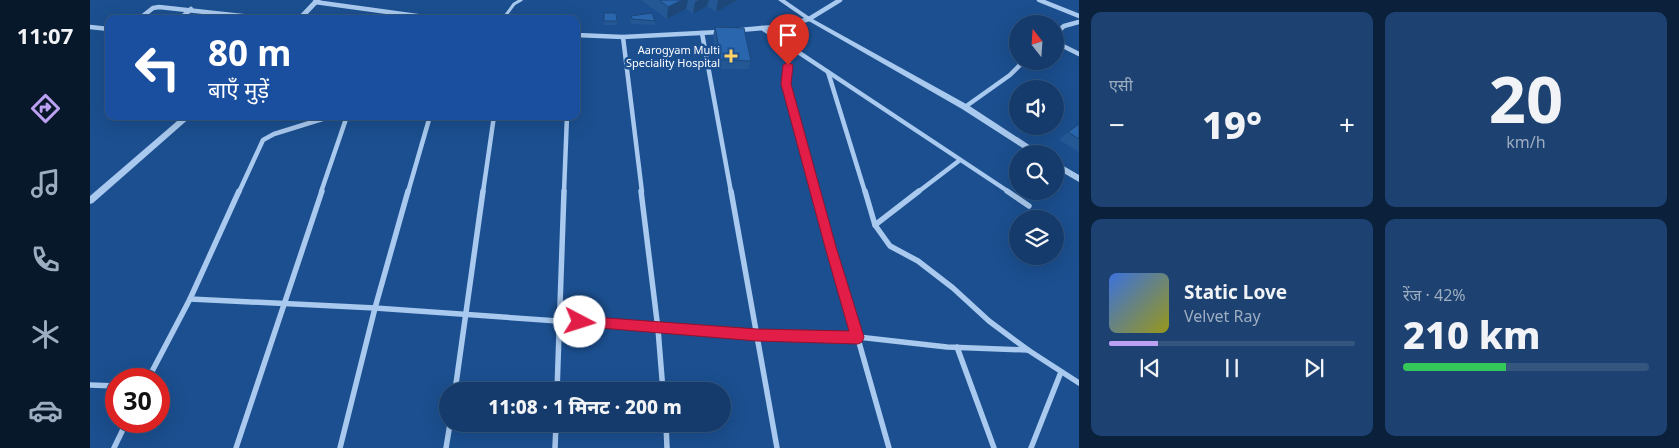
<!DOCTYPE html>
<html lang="hi">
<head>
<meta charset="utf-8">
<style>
	body { margin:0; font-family:"Noto Sans","Noto Sans Devanagari",sans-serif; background:#1d4271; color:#f1f3f6; height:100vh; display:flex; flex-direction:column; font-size:19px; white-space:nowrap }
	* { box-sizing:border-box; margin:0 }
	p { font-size:16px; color:#9dadc1 }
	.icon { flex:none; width:28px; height:28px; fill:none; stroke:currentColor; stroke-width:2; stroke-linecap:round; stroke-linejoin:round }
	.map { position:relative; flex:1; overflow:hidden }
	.panel { display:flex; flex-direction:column; gap:12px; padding:12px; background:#0b203b; width:600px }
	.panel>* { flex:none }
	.top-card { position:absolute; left:15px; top:15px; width:475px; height:105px; border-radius:10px; box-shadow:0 5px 20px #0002,0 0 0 1px #33557e; background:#1a4fa0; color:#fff; overflow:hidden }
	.needle { width:32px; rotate:343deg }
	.fabs { position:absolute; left:919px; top:15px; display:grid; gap:10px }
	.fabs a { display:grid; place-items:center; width:55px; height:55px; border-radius:50%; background:#143b6b; box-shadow:0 5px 20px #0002,0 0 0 1px #33557e; font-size:25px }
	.speed { position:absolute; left:15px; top:368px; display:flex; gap:10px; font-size:25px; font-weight:700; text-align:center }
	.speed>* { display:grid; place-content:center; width:65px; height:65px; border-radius:50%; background:#143b6b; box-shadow:0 5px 20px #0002,0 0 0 1px #33557e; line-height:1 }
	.speed .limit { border:8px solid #d22; background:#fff; color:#111 }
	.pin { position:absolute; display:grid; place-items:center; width:42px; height:42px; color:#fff; margin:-51px -21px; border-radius:50% 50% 50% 0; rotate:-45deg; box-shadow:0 0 5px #0007 }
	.pin .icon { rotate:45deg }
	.me { position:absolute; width:55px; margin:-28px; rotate:95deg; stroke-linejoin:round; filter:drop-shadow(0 0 4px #0008) }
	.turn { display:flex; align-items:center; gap:18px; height:105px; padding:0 20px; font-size:22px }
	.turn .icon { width:65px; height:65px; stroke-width:2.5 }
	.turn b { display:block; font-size:35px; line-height:42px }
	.big { font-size:38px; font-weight:800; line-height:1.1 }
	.panel .widget { flex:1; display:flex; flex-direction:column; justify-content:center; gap:8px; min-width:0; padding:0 18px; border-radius:10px; background:#1d4271 }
	.panel .dial { align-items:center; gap:0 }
	.dial b { font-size:65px; line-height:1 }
	.song { display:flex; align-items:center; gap:15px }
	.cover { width:60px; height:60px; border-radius:8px; background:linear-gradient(135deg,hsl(220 70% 55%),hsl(60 70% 35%)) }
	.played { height:5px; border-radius:2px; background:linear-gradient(90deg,#bca0f2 20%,#33557e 20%) }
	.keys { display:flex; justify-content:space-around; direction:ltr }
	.heat { display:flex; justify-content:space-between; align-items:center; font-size:28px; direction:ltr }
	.charge { height:8px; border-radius:4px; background:linear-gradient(90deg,#34c759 42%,#33557e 0) }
	.panel .tiles { flex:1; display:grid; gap:12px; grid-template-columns:repeat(2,1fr) }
	.trip { position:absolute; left:349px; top:382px; width:292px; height:50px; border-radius:25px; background:#143b6b; box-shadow:0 5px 20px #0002,0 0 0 1px #33557e; font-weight:800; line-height:50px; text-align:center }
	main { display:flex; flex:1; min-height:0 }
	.tabs { display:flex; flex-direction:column; width:90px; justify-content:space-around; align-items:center; background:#08182b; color:#9dadc1 }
	.tabs .icon { width:35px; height:35px }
	.tabs .current { color:#bca0f2 }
	.tabs b { font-size:22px; color:#f1f3f6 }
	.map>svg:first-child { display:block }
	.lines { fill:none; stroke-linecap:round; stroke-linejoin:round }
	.service { stroke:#a9c9ee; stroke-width:3 }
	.minor-far1 { stroke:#a9c9ee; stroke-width:4.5 }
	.minor { stroke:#a9c9ee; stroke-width:5.5 }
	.tertiary { fill:#a9c9ee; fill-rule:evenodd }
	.wall { fill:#245895 }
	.shaded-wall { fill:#1d4779 }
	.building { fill:#2a66ad; stroke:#1d4779 }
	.route { fill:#e11d48; stroke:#92132f }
	.poi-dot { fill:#ffd166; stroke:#1b4f8f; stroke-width:2 }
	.labels { text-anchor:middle; stroke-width:5; stroke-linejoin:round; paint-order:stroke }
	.far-poi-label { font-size:11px; fill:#fff; stroke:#1b4f8f; text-anchor:end }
</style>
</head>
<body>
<main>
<nav class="tabs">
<b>11:07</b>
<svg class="icon current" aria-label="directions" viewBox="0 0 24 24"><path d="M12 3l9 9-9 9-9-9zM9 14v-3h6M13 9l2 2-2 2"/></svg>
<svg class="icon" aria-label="music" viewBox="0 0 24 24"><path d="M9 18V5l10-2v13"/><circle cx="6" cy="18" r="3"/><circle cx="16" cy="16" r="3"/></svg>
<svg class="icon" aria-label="phone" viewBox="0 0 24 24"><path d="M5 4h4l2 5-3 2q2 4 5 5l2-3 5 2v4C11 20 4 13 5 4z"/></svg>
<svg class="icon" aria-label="climate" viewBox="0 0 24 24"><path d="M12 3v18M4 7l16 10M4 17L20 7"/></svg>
<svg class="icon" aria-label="car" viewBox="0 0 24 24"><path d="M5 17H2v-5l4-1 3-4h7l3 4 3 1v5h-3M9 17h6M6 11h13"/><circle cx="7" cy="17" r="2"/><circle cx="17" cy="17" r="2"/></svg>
</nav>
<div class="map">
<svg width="989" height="448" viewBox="0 0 989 448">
	<rect width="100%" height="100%" fill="#1b4f8f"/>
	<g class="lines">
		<path class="service" d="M 413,19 L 424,4 L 431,0"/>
		<g class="minor-far1">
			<path d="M 949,0 L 989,16"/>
			<path d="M 225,2 L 349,19"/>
			<path d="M 49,19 L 63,8 L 69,7 L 179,19"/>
			<path d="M 90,19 L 101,9"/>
			<path d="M 0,27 L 19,29"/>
			<path d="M 672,28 L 919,192"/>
			<path d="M 650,30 L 695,26 L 719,19 L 750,0"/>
			<path d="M 612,33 L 641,192"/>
			<path d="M 965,34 L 974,26 L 989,22"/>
			<path d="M 486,35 L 533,37 L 629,32"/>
			<path d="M 533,37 L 552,192"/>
			<path d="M 965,42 L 989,54"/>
			<path d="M 700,46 L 696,84 L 727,192"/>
			<path d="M 738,72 L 775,192"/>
			<path d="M 875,107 L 920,75 L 934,61"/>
			<path d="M 149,192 L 173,140 L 184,134 L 242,116"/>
			<path d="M 231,192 L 257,116"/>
			<path d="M 318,192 L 340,116"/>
			<path d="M 393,192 L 404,116"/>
			<path d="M 474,192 L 477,116"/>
			<path d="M 828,192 L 870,160"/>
		</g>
		<g class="minor">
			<path d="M 551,191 L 568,329 L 573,391"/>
			<path d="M 641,191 L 687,448"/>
			<path d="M 726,191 L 799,448"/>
			<path d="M 775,191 L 785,225 L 800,246 L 828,261 L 863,288 L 899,321 L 938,350 L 989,383"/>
			<path d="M 917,191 L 939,206"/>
			<path d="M 785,225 L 829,191"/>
			<path d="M 100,299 L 285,308 L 667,335 L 768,337 L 857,347 L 938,350"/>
			<path d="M 867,347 L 904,448"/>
			<path d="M 58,379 L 100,299 L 149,191"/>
			<path d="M 0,385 L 26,386"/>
			<path d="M 365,391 L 393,191"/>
			<path d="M 467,391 L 474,191"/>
			<path d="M 576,424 L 577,448"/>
			<path d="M 24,448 L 37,421"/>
			<path d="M 146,448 L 232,191"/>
			<path d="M 250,448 L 285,308 L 318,191"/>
			<path d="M 356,448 L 360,424"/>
			<path d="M 465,448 L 466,424"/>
			<path d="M 941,448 L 971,372"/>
		</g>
		<g class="tertiary">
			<path d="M 224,0 L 231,0 L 213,19 L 206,19 Z"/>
			<path d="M 688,0 L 695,0 L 721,18 L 878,105 L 953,154 L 942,154 L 872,109 L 717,20 Z"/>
			<path d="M 93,116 L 102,116 L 3,203 L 0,204 L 0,196 Z"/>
			<path d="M 965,161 L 989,175 L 989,182 L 965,168 Z"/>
		</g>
	</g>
	<g class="wall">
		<path d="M 551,0 L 646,0 L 646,1 L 626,12 L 617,6 L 603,14 L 596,9 L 577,19 Z"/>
		<path d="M 514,13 L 527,21 L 527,25 L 514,25 Z"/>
		<path d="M 541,16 L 565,21 L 565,25 L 542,24 L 540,20 Z"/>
		<path d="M 625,27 L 661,61 L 658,69 L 629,69 L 623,36 Z"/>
		<path d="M 989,124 L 989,152 L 969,140 L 978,132 Z"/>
	</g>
	<g class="shaded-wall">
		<path d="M 592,0 L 598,0 L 596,9 L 577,19 L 578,7 Z"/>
		<path d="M 609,0 L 619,0 L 617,6 L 603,14 L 605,2 Z"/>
		<path d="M 628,0 L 646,0 L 646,1 L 626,12 Z"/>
	</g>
	<g class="building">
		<path d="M 569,0 L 592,0 L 578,7 Z"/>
		<path d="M 514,13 L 526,13 L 527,21 L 514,21 Z"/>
		<path d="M 562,13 L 565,21 L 542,19 L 541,16 Z"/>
		<path d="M 625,27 L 654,28 L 661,61 L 631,60 Z"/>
		<path d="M 989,124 L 989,139 L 978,132 Z"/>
	</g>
	<path class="route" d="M 698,62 L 703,65 L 701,84 L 746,247 L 774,337 L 772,342 L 768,344 L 667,341 L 486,326 L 484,322 L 486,318 L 490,316 L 667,329 L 759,331 L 735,247 L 691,84 L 693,65 Z"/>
	<path class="poi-dot" d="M638.5 48.5h5v5h5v5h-5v5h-5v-5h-5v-5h5z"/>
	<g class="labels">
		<g class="far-poi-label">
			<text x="630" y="54">Aarogyam Multi<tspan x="630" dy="13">Speciality Hospital</tspan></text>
		</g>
	</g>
</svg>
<div class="fabs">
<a><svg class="needle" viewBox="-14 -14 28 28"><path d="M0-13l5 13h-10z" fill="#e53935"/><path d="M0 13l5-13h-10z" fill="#9dadc1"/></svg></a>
<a><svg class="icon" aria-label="sound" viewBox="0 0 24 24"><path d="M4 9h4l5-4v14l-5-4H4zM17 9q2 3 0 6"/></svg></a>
<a><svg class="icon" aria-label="search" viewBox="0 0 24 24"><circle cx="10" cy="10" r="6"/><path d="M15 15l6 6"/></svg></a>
<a><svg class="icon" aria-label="layers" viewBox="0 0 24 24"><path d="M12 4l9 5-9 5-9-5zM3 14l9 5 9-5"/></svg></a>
</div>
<div class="speed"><div class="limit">30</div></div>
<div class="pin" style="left:698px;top:65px;background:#d93025"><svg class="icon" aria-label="arrive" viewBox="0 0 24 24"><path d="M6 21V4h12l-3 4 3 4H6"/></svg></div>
<svg class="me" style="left:490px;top:322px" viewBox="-20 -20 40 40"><circle r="19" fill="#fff"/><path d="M0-13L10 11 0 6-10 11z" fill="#e11d48"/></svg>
<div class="trip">11:08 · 1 मिनट · 200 m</div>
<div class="top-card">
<div class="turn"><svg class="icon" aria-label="left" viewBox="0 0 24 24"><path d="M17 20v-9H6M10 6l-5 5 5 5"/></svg><div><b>80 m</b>बाएँ मुड़ें</div></div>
</div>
</div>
<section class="panel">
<div class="tiles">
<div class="widget"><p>एसी</p>
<div class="heat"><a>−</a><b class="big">19°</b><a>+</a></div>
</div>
<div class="widget dial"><b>20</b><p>km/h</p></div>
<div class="widget">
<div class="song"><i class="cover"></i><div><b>Static Love</b><p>Velvet Ray</p></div></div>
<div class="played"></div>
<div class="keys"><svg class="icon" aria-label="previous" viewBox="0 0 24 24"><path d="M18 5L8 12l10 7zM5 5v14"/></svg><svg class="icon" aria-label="pause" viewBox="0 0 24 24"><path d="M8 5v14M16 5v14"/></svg><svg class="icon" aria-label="next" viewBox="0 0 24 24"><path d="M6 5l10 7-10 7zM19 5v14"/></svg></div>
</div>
<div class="widget"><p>रेंज · 42%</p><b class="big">210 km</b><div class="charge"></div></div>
</div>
</section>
</main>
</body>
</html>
